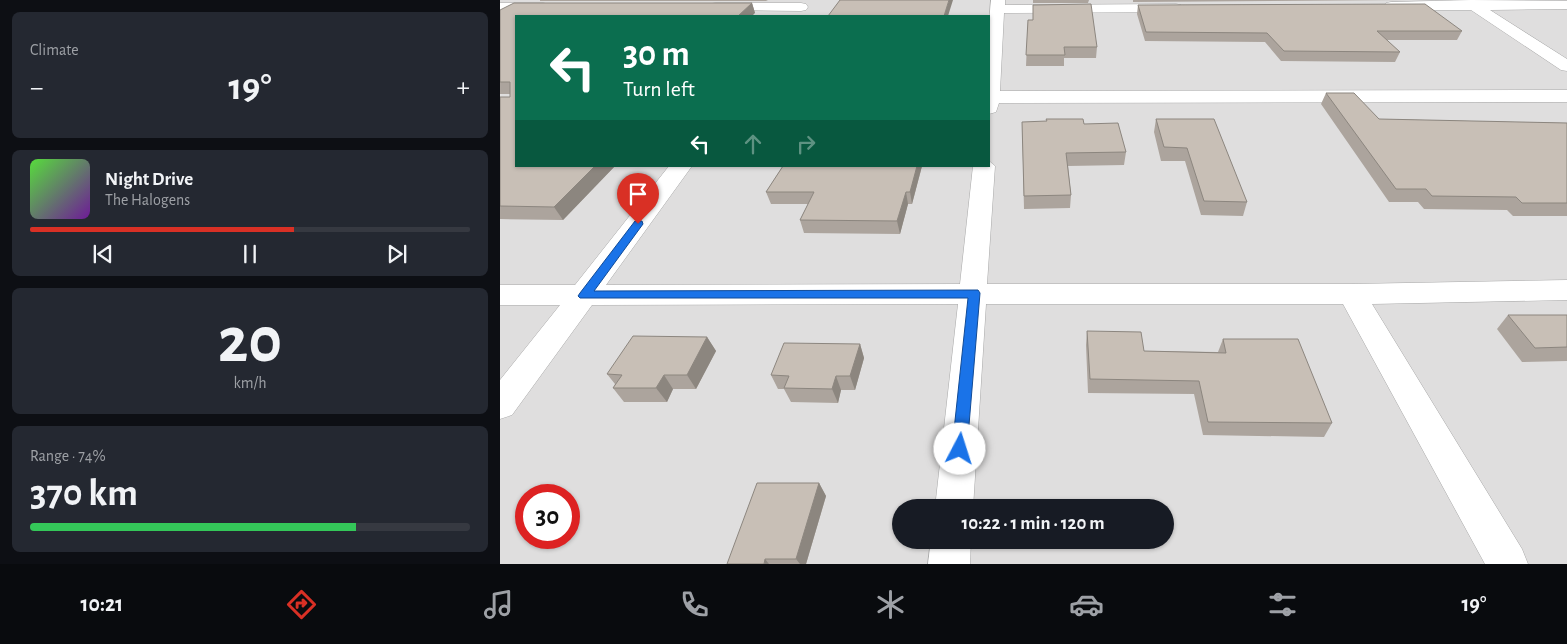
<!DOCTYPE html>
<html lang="en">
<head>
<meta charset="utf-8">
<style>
	body { margin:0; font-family:"Alegreya Sans",sans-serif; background:#242831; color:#f1f3f6; height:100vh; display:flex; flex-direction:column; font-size:19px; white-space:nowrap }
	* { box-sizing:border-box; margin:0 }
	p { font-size:16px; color:#9ea1a6 }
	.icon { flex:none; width:28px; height:28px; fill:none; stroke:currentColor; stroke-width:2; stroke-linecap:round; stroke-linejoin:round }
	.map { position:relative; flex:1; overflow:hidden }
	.panel { display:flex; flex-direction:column; gap:12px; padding:12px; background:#0d0f14; width:500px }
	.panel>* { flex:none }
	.guide { position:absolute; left:15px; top:15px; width:475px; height:152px; border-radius:0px; box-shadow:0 1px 4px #0004; background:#0b6e4f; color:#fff; overflow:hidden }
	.speed { position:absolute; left:15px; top:484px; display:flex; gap:10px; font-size:25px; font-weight:700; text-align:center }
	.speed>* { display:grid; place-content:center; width:65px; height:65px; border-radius:50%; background:#171b24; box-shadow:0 1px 4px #0004; line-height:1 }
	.speed .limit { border:8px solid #d22; background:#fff; color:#111 }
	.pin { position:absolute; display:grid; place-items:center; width:42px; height:42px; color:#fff; margin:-51px -21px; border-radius:50% 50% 50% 0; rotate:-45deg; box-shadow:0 0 5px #0007 }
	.pin .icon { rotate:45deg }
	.me { position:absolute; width:55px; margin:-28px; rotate:5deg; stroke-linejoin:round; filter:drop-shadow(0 0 4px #0008) }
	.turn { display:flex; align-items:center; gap:18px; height:105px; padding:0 25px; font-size:22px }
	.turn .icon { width:65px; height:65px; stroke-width:2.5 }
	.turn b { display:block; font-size:35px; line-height:42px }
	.lanes { display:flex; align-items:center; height:48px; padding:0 25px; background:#0003; justify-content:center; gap:25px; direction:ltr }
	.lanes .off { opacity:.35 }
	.big { font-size:38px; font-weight:700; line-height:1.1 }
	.panel .card { flex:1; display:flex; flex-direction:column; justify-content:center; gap:8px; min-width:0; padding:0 18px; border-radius:8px; background:#242831 }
	.panel .dial { align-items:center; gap:0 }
	.dial b { font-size:65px; line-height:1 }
	.song { display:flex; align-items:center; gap:15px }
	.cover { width:60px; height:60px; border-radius:8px; background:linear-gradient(135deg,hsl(110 70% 55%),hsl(280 70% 35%)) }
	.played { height:5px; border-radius:2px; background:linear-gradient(90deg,#d93025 60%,#363941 60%) }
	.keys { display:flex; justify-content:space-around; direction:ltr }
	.heat { display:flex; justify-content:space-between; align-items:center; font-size:28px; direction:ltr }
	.charge { height:8px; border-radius:4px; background:linear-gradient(90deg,#34c759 74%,#363941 0) }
	.trip { position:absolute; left:392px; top:499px; width:282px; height:50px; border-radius:25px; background:#171b24; box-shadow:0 1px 4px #0004; font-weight:700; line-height:50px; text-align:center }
	.tabs { display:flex; height:80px; justify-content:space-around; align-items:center; background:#090b0e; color:#9ea1a6 }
	.tabs .icon { width:35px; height:35px }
	.tabs .selected { color:#d93025 }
	.tabs b { font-size:22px; color:#f1f3f6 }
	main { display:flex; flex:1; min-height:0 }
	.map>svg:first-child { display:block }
	.residential { fill:#dfdede; fill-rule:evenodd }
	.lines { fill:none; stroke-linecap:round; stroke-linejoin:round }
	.minor-casing { stroke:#a8a8a8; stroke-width:1 }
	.minor { fill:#fff; fill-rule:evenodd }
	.wall { fill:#aca49d }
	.shaded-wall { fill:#8c867f }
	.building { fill:#c8bfb6; stroke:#8c867f }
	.route { fill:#1a73e8; stroke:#114b97 }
</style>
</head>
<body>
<main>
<section class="panel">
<div class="card"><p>Climate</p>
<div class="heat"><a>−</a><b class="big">19°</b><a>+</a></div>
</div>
<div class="card">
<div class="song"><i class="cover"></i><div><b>Night Drive</b><p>The Halogens</p></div></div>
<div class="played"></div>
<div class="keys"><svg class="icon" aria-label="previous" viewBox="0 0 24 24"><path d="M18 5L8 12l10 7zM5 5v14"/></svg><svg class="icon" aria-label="pause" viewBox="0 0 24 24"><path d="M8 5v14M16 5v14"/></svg><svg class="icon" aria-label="next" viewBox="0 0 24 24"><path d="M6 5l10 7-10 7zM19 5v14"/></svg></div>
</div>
<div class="card dial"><b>20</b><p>km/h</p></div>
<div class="card"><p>Range · 74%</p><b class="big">370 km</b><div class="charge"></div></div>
</section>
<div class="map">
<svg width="1067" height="564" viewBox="0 0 1067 564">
	<rect width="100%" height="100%" fill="#f2f0e7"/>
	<path class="residential" d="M 0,0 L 1067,0 L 1067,564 L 0,564 ZM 16,16 L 489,16 L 489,166 L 16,166 ZM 26,495 L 69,495 L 69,538 L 26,538 ZM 401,508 L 666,508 L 666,540 L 401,540 Z"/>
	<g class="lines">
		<g class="minor-casing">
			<g id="minor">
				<path d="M 491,0 L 505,0 L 505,5 L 676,4 L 681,5 L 683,8 L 681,11 L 676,12 L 504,13 L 500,91 L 1067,90 L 1067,102 L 499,103 L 496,112 L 489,114 L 489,22 Z"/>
				<path d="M 971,0 L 1067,1 L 1067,9 L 990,10 L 1067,59 L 1067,71 L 1061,70 L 971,10 L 891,10 L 886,9 L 884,6 L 886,3 L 891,2 Z"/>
				<path d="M 0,3 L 43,3 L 48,4 L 50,7 L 48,10 L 43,11 L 0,11 Z"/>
				<path d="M 216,3 L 301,3 L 306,4 L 308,7 L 306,10 L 301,11 L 211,10 L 209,7 L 211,4 Z"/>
				<path d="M 489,161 L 495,166 L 487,284 L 852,284 L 1067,280 L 1067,300 L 872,304 L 1022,549 L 1028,564 L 985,564 L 843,304 L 486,304 L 473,508 L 435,508 L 458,304 L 92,305 L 12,415 L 0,419 L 0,380 L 60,305 L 0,305 L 0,285 L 75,285 L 169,166 L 192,166 L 106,285 L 460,284 L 473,166 L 489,166 Z"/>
				<path d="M 431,540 L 471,540 L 470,564 L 428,564 Z"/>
			</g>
		</g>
		<use href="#minor" class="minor"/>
	</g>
	<g class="wall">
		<path d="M 40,0 L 268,0 L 266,1 L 40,1 Z"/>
		<path d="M 533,0 L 589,0 L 588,3 L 533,3 Z"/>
		<path d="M 633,0 L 907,0 L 633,2 Z"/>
		<path d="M 252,3 L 255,13 L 16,16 L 16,166 L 115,166 L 63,220 L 0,219 L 0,97 L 10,97 L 10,94 L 0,94 L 0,10 Z"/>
		<path d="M 638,5 L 962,31 L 957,40 L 886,40 L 900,52 L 895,62 L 781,61 L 765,42 L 645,41 L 637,14 Z"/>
		<path d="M 528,20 L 597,47 L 596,58 L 564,58 L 564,66 L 526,66 Z"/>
		<path d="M 826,93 L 879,119 L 1067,123 L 1067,216 L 1013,216 L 1007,210 L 924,209 L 918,202 L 889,202 L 821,104 Z"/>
		<path d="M 656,119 L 747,202 L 743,216 L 701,215 L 685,161 L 661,161 L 654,132 Z"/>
		<path d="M 522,122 L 584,124 L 626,152 L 624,165 L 568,166 L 571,195 L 570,208 L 524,209 Z"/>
		<path d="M 283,166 L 422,166 L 412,204 L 408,204 L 400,234 L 304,233 L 300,220 L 308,204 L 271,204 L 266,192 Z"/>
		<path d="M 1008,315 L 1067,315 L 1067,361 L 1022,362 L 997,329 Z"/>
		<path d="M 587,331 L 644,351 L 718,352 L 723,339 L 832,423 L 824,437 L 703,435 L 694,394 L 588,393 L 586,345 Z"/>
		<path d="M 207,337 L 216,351 L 196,389 L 173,389 L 167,402 L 124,402 L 113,388 L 115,384 L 107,374 Z"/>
		<path d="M 360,344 L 364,358 L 355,390 L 341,390 L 338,403 L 291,402 L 284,389 L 278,389 L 271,375 Z"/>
		<path d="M 319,483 L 326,496 L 306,564 L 227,564 Z"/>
	</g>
	<g class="shaded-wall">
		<path d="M 449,0 L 453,0 L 448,16 L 444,16 Z"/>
		<path d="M 252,3 L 255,13 L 252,16 L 238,16 Z"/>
		<path d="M 95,166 L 115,166 L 63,220 L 54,207 Z"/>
		<path d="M 417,166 L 422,166 L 412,204 L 410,192 Z"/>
		<path d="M 406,192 L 408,204 L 400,234 L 397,221 Z"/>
		<path d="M 207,337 L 216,351 L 196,389 L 187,375 Z"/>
		<path d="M 360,344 L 364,358 L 355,390 L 350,376 Z"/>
		<path d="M 164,375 L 173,389 L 167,402 L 156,388 Z"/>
		<path d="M 336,376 L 341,390 L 338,403 L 332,389 Z"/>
		<path d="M 319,483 L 326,496 L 306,564 L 300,564 L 296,559 Z"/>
		<path d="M 265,559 L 269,564 L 264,564 Z"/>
	</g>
	<g class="building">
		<path d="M 340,0 L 449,0 L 444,16 L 328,16 Z"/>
		<path d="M 14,3 L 252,3 L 238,16 L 16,16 L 16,166 L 95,166 L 54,207 L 0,206 L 0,97 L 10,97 L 10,82 L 0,82 L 0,10 Z"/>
		<path d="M 591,4 L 597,47 L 564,47 L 565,55 L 526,55 L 528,20 L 533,20 L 533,5 Z"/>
		<path d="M 925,4 L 962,31 L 877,31 L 900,52 L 784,51 L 767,33 L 646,32 L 638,5 Z"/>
		<path d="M 826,93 L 854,93 L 879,119 L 1067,123 L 1067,203 L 1022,203 L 1016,197 L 932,196 L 926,189 L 896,189 Z"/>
		<path d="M 546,119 L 583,119 L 584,124 L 618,123 L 626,152 L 566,153 L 571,195 L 524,196 L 522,122 L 547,121 Z"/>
		<path d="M 656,119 L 714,119 L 747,202 L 704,201 L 687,148 L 664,147 Z"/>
		<path d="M 283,166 L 417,166 L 410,192 L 406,192 L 397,221 L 300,220 L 314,192 L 266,192 Z"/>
		<path d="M 1008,315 L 1067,315 L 1067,347 L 1035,348 Z"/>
		<path d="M 587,331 L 641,332 L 644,351 L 726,353 L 723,339 L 798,339 L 832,423 L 708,422 L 699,381 L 590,379 Z"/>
		<path d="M 133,336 L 207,337 L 187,375 L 164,375 L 156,388 L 113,388 L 122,375 L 107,374 Z"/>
		<path d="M 284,343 L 360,344 L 350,376 L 336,376 L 332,389 L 284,388 L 289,376 L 271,375 Z"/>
		<path d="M 257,483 L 319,483 L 296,559 L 265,559 L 264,564 L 227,564 Z"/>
	</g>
	<path class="route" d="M 135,221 L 142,221 L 143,224 L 94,291 L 478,290 L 480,293 L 467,449 L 465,454 L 460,456 L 455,454 L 452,449 L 468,298 L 80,298 L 78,296 L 80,293 Z"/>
</svg>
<div class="speed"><div class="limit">30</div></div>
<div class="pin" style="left:138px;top:224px;background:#d93025"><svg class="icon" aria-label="arrive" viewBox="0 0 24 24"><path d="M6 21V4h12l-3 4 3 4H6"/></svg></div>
<svg class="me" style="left:460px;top:449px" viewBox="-20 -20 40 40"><circle r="19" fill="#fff"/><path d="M0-13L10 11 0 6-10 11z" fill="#1a73e8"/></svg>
<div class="trip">10:22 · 1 min · 120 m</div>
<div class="guide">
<div class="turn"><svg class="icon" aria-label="left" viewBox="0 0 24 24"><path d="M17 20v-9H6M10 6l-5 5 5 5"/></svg><div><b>30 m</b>Turn left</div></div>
<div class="lanes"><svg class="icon" aria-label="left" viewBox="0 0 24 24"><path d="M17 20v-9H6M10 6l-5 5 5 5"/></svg><svg class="icon off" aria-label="ahead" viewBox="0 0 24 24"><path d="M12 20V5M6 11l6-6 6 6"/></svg><svg class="icon off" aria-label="right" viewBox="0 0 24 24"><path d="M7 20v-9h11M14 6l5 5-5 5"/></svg></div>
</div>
</div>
</main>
<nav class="tabs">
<b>10:21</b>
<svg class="icon selected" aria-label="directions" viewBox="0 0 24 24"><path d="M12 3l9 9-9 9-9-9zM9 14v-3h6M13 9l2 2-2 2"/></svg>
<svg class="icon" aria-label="music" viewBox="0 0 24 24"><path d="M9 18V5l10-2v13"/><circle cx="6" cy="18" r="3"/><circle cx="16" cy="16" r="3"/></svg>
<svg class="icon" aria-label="phone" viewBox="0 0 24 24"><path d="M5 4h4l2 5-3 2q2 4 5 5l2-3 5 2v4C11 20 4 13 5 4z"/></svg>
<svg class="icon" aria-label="climate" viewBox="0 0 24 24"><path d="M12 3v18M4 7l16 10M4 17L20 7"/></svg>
<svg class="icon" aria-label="car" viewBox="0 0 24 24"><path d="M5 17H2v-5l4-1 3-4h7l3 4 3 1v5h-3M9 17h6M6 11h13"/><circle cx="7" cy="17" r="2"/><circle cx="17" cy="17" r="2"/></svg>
<svg class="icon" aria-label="filters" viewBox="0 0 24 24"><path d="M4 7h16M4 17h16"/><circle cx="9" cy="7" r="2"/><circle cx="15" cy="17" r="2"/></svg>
<b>19°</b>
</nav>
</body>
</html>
